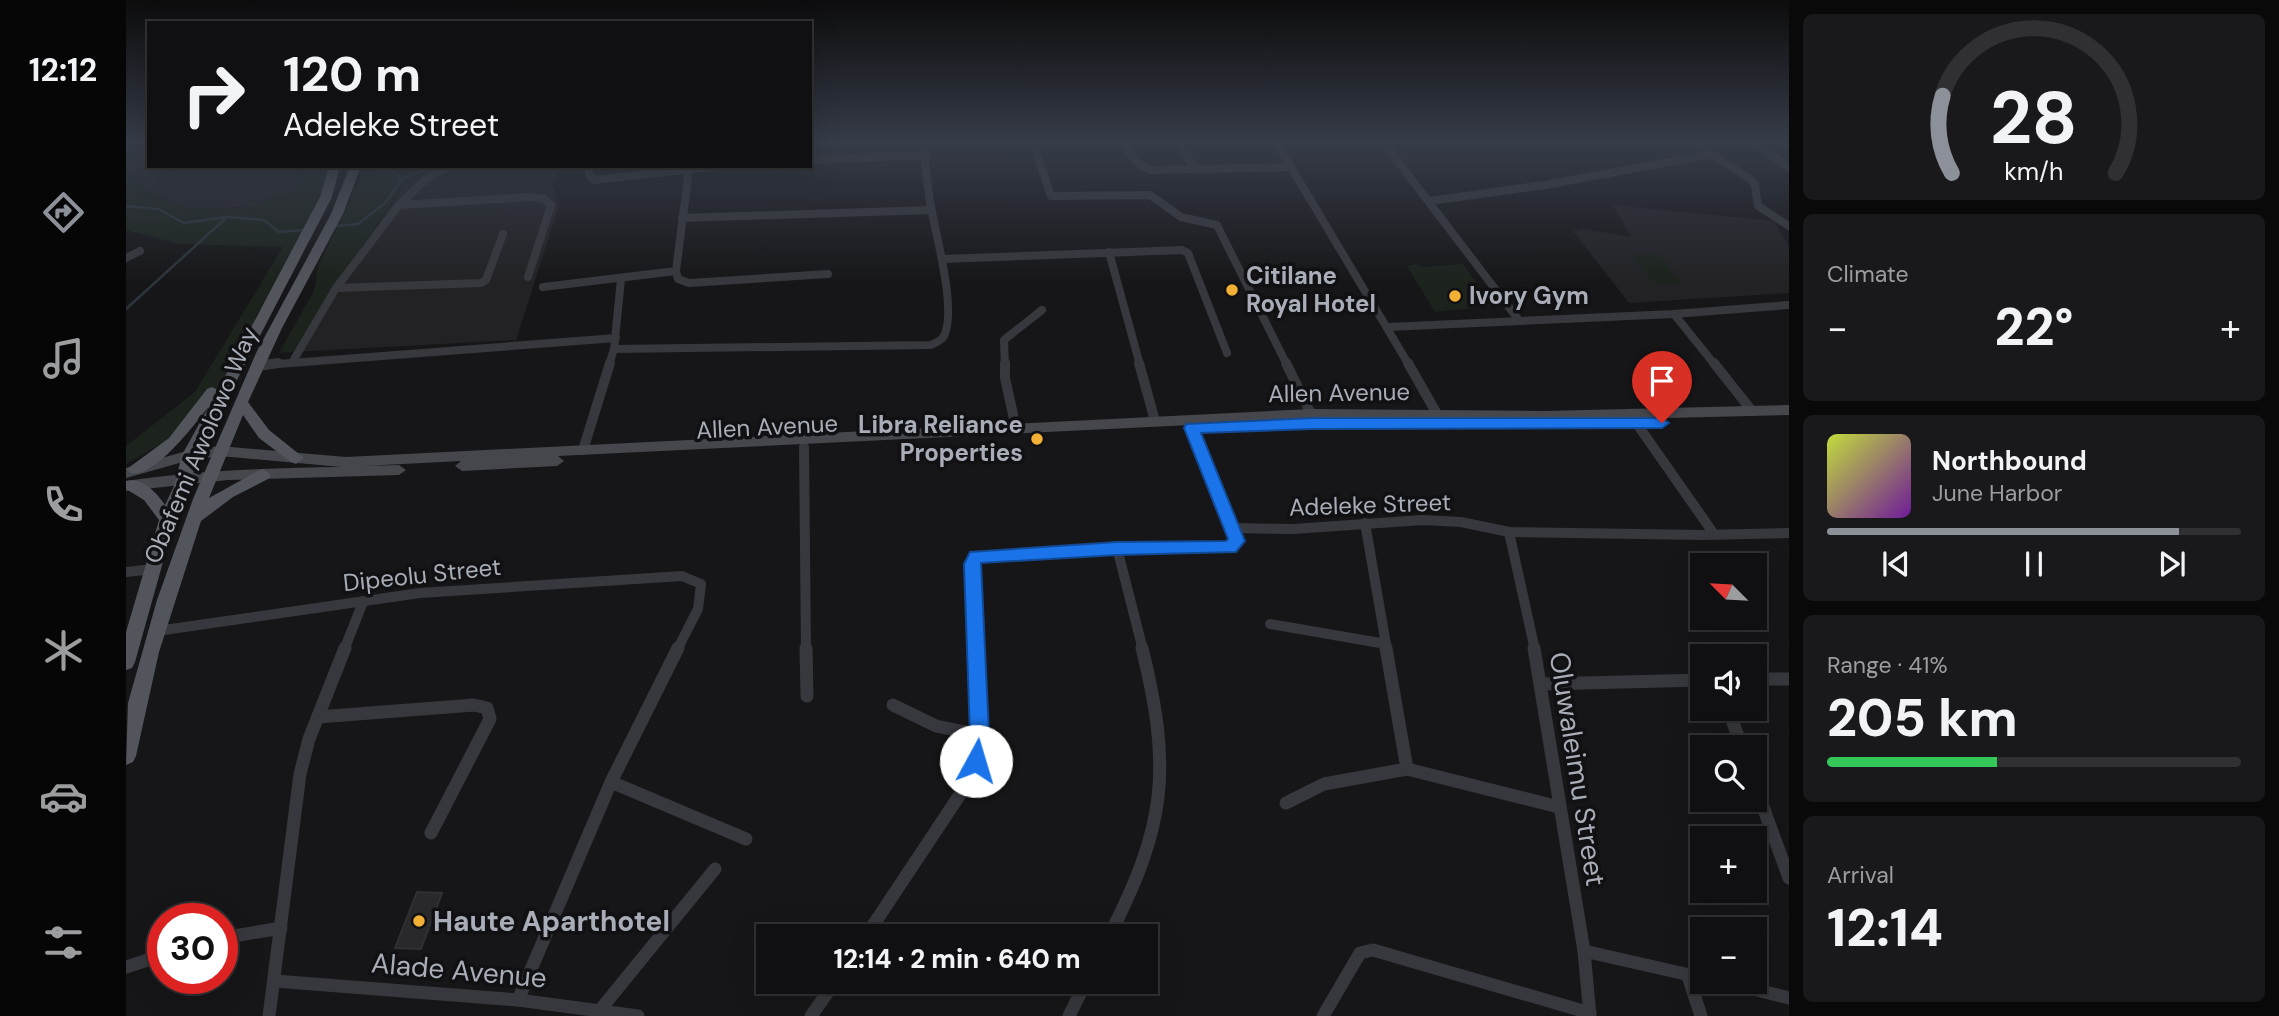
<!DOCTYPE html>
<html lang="en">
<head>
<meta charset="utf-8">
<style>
	body { margin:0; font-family:"DM Sans",sans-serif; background:#19191b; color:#f1f3f6; height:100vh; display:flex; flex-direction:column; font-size:26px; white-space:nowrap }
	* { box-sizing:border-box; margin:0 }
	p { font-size:23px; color:#9c9d9f }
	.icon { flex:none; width:38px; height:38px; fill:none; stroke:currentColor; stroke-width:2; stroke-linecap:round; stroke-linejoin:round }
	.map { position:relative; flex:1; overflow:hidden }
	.drawer { display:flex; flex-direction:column; gap:14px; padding:14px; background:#09090a; width:490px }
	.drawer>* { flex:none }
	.banner { position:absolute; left:21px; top:21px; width:665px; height:147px; border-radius:0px; box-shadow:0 7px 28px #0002,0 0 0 2px #303032; background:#101012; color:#f1f3f6; overflow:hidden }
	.needle { width:46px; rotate:294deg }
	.controls { position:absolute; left:1564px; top:553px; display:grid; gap:14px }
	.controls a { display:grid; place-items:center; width:77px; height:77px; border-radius:0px; background:#101012; box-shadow:0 7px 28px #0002,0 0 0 2px #303032; font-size:35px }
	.speed { position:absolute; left:21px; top:903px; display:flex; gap:14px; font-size:35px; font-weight:700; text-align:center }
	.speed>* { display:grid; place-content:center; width:91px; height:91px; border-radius:50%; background:#101012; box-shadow:0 7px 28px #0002,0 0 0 2px #303032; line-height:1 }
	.speed .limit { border:10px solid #d22; background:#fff; color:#111 }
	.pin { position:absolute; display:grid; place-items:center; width:60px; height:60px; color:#fff; margin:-72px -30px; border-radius:50% 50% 50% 0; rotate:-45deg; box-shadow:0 0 7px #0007 }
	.pin .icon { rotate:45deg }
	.me { position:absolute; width:77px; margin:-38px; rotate:6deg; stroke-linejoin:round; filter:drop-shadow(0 0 5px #0008) }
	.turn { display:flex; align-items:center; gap:24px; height:147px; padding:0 21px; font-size:32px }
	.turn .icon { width:91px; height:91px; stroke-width:2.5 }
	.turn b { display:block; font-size:49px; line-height:60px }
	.big { font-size:52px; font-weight:800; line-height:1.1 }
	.drawer .widget { flex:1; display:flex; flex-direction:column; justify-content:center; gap:10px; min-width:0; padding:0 24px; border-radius:10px; background:#19191b }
	.drawer .dial { align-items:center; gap:0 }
	.dial svg { height:182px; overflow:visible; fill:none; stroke:#303032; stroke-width:7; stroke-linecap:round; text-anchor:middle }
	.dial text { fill:#f1f3f6; stroke:none }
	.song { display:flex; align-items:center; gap:21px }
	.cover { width:84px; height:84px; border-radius:10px; background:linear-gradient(135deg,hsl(70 70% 55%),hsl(280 70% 35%)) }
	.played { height:7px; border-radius:4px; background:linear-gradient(90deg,#8c9099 85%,#303032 85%) }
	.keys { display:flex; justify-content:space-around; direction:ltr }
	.heat { display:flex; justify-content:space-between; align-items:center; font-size:38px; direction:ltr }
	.charge { height:10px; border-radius:5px; background:linear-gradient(90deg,#34c759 41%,#303032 0) }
	.trip { position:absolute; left:630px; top:924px; width:402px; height:70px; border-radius:0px; background:#101012; box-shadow:0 7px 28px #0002,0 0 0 2px #303032; font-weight:800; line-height:70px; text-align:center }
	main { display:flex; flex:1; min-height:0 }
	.menu { display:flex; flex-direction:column; width:126px; justify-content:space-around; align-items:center; background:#060607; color:#9c9d9f }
	.menu .icon { width:49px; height:49px }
	.menu .active { color:#8c9099 }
	.menu b { font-size:32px; color:#f1f3f6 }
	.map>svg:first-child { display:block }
	.built { fill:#222225 }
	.green { fill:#1c231d }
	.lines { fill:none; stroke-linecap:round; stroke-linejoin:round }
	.stream { stroke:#2c353c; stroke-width:2.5 }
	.building { fill:#29292c; stroke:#303034; stroke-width:2 }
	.street-far2 { stroke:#37383d; stroke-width:8 }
	.street-far1 { stroke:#37383d; stroke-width:10 }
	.street { stroke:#37383d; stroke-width:13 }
	.secondary { fill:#45474d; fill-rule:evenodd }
	.primary { fill:#53555c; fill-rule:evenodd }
	.route { fill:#1a73e8; stroke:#114b97; stroke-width:2 }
	.poi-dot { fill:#f2b134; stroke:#111113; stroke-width:2.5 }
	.labels { text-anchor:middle; stroke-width:7; stroke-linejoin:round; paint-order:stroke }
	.poi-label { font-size:24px; font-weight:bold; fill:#a8adb8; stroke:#111113; text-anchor:start }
	.street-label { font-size:24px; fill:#a8adb8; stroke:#111113 }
	.near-street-label { font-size:28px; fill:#a8adb8; stroke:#111113 }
	.near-poi-label { font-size:28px; font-weight:bold; fill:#a8adb8; stroke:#111113; text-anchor:start }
</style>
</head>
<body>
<main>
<nav class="menu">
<b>12:12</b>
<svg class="icon active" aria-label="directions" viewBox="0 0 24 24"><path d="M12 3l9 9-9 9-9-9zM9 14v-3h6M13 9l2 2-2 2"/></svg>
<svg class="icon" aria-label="music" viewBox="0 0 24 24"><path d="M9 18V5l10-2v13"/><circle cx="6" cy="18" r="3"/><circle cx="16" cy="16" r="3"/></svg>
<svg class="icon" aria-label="phone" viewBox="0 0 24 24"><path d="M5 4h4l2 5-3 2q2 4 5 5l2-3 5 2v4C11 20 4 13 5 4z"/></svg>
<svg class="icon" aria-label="climate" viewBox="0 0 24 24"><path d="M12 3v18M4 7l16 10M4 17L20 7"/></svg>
<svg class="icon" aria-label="car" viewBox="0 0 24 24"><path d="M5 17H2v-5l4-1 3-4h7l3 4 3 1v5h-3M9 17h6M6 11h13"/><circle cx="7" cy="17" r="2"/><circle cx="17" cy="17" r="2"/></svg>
<svg class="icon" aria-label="filters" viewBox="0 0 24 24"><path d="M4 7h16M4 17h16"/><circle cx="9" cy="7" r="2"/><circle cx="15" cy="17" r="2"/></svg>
</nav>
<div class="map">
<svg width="1663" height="1016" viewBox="0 0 1663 1016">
	<rect width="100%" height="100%" fill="#161618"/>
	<g class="built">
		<path d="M 0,142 L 23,142 L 23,166 L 174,166 L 168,189 L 125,207 L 63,209 L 23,193 L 0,170 Z"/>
		<path d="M 316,166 L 435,166 L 426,184 L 433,206 L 390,340 L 167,352 L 203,295 L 279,185 Z"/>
		<path d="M 1487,205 L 1648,221 L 1663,247 L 1663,293 L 1503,303 L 1447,231 L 1457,229 L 1505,237 Z"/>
	</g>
	<g class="green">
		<path d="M 174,166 L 208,166 L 196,198 L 149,288 L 131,314 L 113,359 L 83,399 L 38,442 L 0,464 L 0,446 L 69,392 L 157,247 L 53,244 L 0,230 L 0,170 L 23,193 L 63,209 L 125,207 L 168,189 Z"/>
		<path d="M 264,166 L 316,166 L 278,185 L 203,295 L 167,352 L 153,353 L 188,291 L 193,264 L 237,174 Z"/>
		<path d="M 1505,254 L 1533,254 L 1556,283 L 1527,283 Z"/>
		<path d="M 1290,264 L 1297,267 L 1337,264 L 1367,306 L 1309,312 L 1281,266 Z"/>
	</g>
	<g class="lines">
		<g class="stream">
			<path d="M 267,166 L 268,173 L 276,179"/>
			<path d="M 0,206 L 32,209 L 58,223 L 101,217 L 138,220 L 153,232 L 179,230"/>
			<path d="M 211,226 L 232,224 L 260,202 L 276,179 L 307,166"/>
			<path d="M 0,309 L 100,218"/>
		</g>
	</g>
	<path class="building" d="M 291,892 L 316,893 L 295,949 L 269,948 Z"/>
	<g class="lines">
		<g class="street-far2">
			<path d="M 907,142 L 925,196 L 1024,195 L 1055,217 L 1091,225 L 1161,365"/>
			<path d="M 996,142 L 1011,163 L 1024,170 L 1165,167"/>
			<path d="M 1053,142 L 1068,169"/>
			<path d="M 1150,142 L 1283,365"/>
			<path d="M 1257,142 L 1392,319"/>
			<path d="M 1567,142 L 1624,179 L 1629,185 L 1632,206 L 1663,226"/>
			<path d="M 1626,142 L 1663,168"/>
			<path d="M 684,160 L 798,155"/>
			<path d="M 464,166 L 463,175 L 468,180 L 593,166"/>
			<path d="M 1303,201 L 1419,185 L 1586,154"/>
			<path d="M 273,205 L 299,180 L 322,166"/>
			<path d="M 556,218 L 805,210"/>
			<path d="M 983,252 L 1014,365"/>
			<path d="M 0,258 L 14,251"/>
			<path d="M 816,259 L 1056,250 L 1062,253 L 1101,353"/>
			<path d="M 550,271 L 552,279 L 563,283 L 702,274"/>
			<path d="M 417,287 L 550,271 L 563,169"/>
			<path d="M 210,288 L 355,283 L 360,280 L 377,234"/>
			<path d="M 1548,314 L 1589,365"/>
			<path d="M 1262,327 L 1548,314 L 1663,305"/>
			<path d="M 488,349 L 805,345 C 810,343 815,341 818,336 C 831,310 810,236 805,207 C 801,185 799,164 798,142"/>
			<path d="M 167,361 L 210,288 L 273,205 L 403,197 L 418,199 L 425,205 L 402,277"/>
			<path d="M 139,365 L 490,338"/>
			<path d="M 483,365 L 488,349 L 495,279"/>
			<path d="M 879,365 L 878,340 L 916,310"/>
		</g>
		<g class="street-far1">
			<path d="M 879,363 L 879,378 L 890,428"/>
			<path d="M 1013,363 L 1029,421"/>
			<path d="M 1160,363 L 1185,414"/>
			<path d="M 1282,363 L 1311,414"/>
			<path d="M 1588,363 L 1626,411"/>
			<path d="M 132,366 L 152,363"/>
			<path d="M 1511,424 L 1588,534"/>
			<path d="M 678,447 L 680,650"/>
			<path d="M 457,450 L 484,363"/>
			<path d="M 1239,523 L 1261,650"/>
			<path d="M 1105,528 L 1167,529 L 1297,520 L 1335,522 L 1383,532 L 1577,535 L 1663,533"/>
			<path d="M 1383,532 L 1409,650"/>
			<path d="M 991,548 L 1017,650"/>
			<path d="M 0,572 L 27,569"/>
			<path d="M 1144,624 L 1260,644"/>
			<path d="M 31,631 L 294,593 L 556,576 L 575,584 L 572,609 L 551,650"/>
			<path d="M 218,650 L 237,602"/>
			<path d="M 850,650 L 846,564 L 850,557 L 991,548 L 1104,548 L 1111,541 L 1066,428"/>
		</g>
		<g class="street">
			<path d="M 680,648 L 681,696"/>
			<path d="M 1260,648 L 1281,769"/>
			<path d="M 1408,648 L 1458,951 L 1464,1016"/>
			<path d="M 1629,679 L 1663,679"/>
			<path d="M 1416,684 L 1577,680"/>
			<path d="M 767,705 L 810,726 L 854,735"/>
			<path d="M 1602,709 L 1616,747"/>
			<path d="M 192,717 L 348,705 L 361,708 L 364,719 L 305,833"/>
			<path d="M 485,782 L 620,839"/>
			<path d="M 1629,785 L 1663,878"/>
			<path d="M 1160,803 L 1198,784 L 1281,769 L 1433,807"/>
			<path d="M 740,936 L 835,793 L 850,761 L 854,735 L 850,648"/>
			<path d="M 983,936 C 1040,825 1046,770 1016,648"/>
			<path d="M 96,938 L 155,928"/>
			<path d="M 1458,951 L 1577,978"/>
			<path d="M 0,967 L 37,955"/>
			<path d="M 1562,976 L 1575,1016"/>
			<path d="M 149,981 L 392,1000 L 512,1016"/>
			<path d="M 1600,982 L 1663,998"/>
			<path d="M 392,1000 L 485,782 L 552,648"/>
			<path d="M 474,1010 L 589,869"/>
			<path d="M 143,1016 L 174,774 L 183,739 L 219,648"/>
			<path d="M 685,1016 L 709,982"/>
			<path d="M 943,1016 L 960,982"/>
			<path d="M 1197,1016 L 1234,953 L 1247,950 L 1464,1013"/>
		</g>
		<path class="secondary" d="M 1663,405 L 1663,415 L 1419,421 L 1185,419 L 432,456 L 438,461 L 431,466 L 336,471 L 329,466 L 335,461 L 238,466 L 273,465 L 280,470 L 273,475 L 102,480 L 0,491 L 0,481 C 72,470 143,468 215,467 L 94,456 L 64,460 L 0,478 L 0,468 L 64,450 L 94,446 L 220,457 L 1185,409 L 1419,411 Z"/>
		<g class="primary">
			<path d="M 203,166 L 214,166 L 206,197 L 72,455 L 64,486 L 49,519 L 9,662 L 6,668 L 0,670 L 0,632 L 33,520 L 18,500 L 0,489 L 0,481 C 16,477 31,493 39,505 L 48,486 L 56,455 L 83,406 C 70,423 27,480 4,473 L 1,469 L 43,438 L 81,389 L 86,387 L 92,390 L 194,197 Z"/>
			<path d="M 224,166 L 235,166 L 217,214 L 156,328 L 122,402 L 143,430 L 178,458 L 170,464 L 165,462 L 133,438 L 117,415 L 83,498 L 132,471 L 137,469 L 145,475 L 142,479 L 107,497 L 75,521 L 33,652 L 10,756 L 7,762 L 0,765 L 2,703 L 31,600 L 67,499 L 131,351 L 205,214 Z"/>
		</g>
	</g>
	<linearGradient id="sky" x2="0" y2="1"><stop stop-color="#0c0c0d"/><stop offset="0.5" stop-color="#363c48"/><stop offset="1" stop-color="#363c48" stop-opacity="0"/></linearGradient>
	<rect width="1663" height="284" fill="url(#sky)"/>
	<path class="route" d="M 1187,418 L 1536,418 L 1543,423 L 1536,428 L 1187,429 L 1075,433 L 1119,541 L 1110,552 L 991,555 L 855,563 L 863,735 L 857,768 L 850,771 L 843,768 L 840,761 L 844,735 L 838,564 L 844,552 L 991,542 L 1100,541 L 1102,539 L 1058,428 L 1060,424 Z"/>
	<g class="poi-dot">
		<circle cx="1106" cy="290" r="7"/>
		<circle cx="1329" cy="296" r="7"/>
		<circle cx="911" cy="439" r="7"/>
		<circle cx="293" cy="921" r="7"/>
	</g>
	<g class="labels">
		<g class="poi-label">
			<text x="1120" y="284">Citilane<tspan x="1120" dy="28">Royal Hotel</tspan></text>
			<text x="1343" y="304">Ivory Gym</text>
			<text x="897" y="433" text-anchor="end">Libra Reliance<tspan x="897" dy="28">Properties</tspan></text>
		</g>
		<g class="street-label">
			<text transform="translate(1213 393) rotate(-1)" y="8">Allen Avenue</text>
			<text transform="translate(641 427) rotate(-3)" y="8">Allen Avenue</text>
			<text transform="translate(75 445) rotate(-67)" y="8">Obafemi Awolowo Way</text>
			<text transform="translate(1244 505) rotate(-2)" y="8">Adeleke Street</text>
			<text transform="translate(296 575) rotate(-6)" y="8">Dipeolu Street</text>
		</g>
		<g class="near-street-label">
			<text transform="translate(1452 769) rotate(81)" y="10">Oluwaleimu Street</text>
			<text transform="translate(333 970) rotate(5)" y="10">Alade Avenue</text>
		</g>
		<g class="near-poi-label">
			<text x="307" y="931">Haute Aparthotel</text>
		</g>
	</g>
</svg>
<div class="controls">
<a><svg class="needle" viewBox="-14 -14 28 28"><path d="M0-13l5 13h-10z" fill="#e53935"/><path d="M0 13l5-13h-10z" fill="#9c9d9f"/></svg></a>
<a><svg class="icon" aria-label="sound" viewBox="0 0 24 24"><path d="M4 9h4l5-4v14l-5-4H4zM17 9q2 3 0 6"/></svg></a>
<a><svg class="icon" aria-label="search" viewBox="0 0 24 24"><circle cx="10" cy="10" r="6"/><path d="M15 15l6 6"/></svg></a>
<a>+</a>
<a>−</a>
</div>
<div class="speed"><div class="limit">30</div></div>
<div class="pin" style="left:1536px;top:423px;background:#d93025"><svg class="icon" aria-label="arrive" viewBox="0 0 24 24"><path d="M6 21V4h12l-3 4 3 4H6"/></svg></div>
<svg class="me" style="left:850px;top:761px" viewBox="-20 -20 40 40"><circle r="19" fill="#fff"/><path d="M0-13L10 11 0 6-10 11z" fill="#1a73e8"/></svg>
<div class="trip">12:14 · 2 min · 640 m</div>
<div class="banner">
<div class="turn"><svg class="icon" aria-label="right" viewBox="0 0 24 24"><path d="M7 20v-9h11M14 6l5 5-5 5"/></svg><div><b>120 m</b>Adeleke Street</div></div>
</div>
</div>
<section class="drawer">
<div class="widget dial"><svg viewBox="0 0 100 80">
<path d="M14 69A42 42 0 1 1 86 69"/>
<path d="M14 69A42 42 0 0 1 10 35" stroke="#8c9099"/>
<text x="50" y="56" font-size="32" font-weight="700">28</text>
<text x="50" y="72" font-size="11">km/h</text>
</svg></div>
<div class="widget"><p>Climate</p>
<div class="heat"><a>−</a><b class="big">22°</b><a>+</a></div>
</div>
<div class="widget">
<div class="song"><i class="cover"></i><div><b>Northbound</b><p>June Harbor</p></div></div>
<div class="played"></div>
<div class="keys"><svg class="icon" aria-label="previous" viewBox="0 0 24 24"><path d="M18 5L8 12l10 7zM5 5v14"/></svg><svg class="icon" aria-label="pause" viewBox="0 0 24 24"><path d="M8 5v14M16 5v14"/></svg><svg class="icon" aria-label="next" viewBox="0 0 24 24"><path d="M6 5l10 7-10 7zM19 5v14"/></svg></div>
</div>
<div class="widget"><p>Range · 41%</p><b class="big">205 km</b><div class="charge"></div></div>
<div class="widget"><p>Arrival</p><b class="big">12:14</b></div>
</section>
</main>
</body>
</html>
